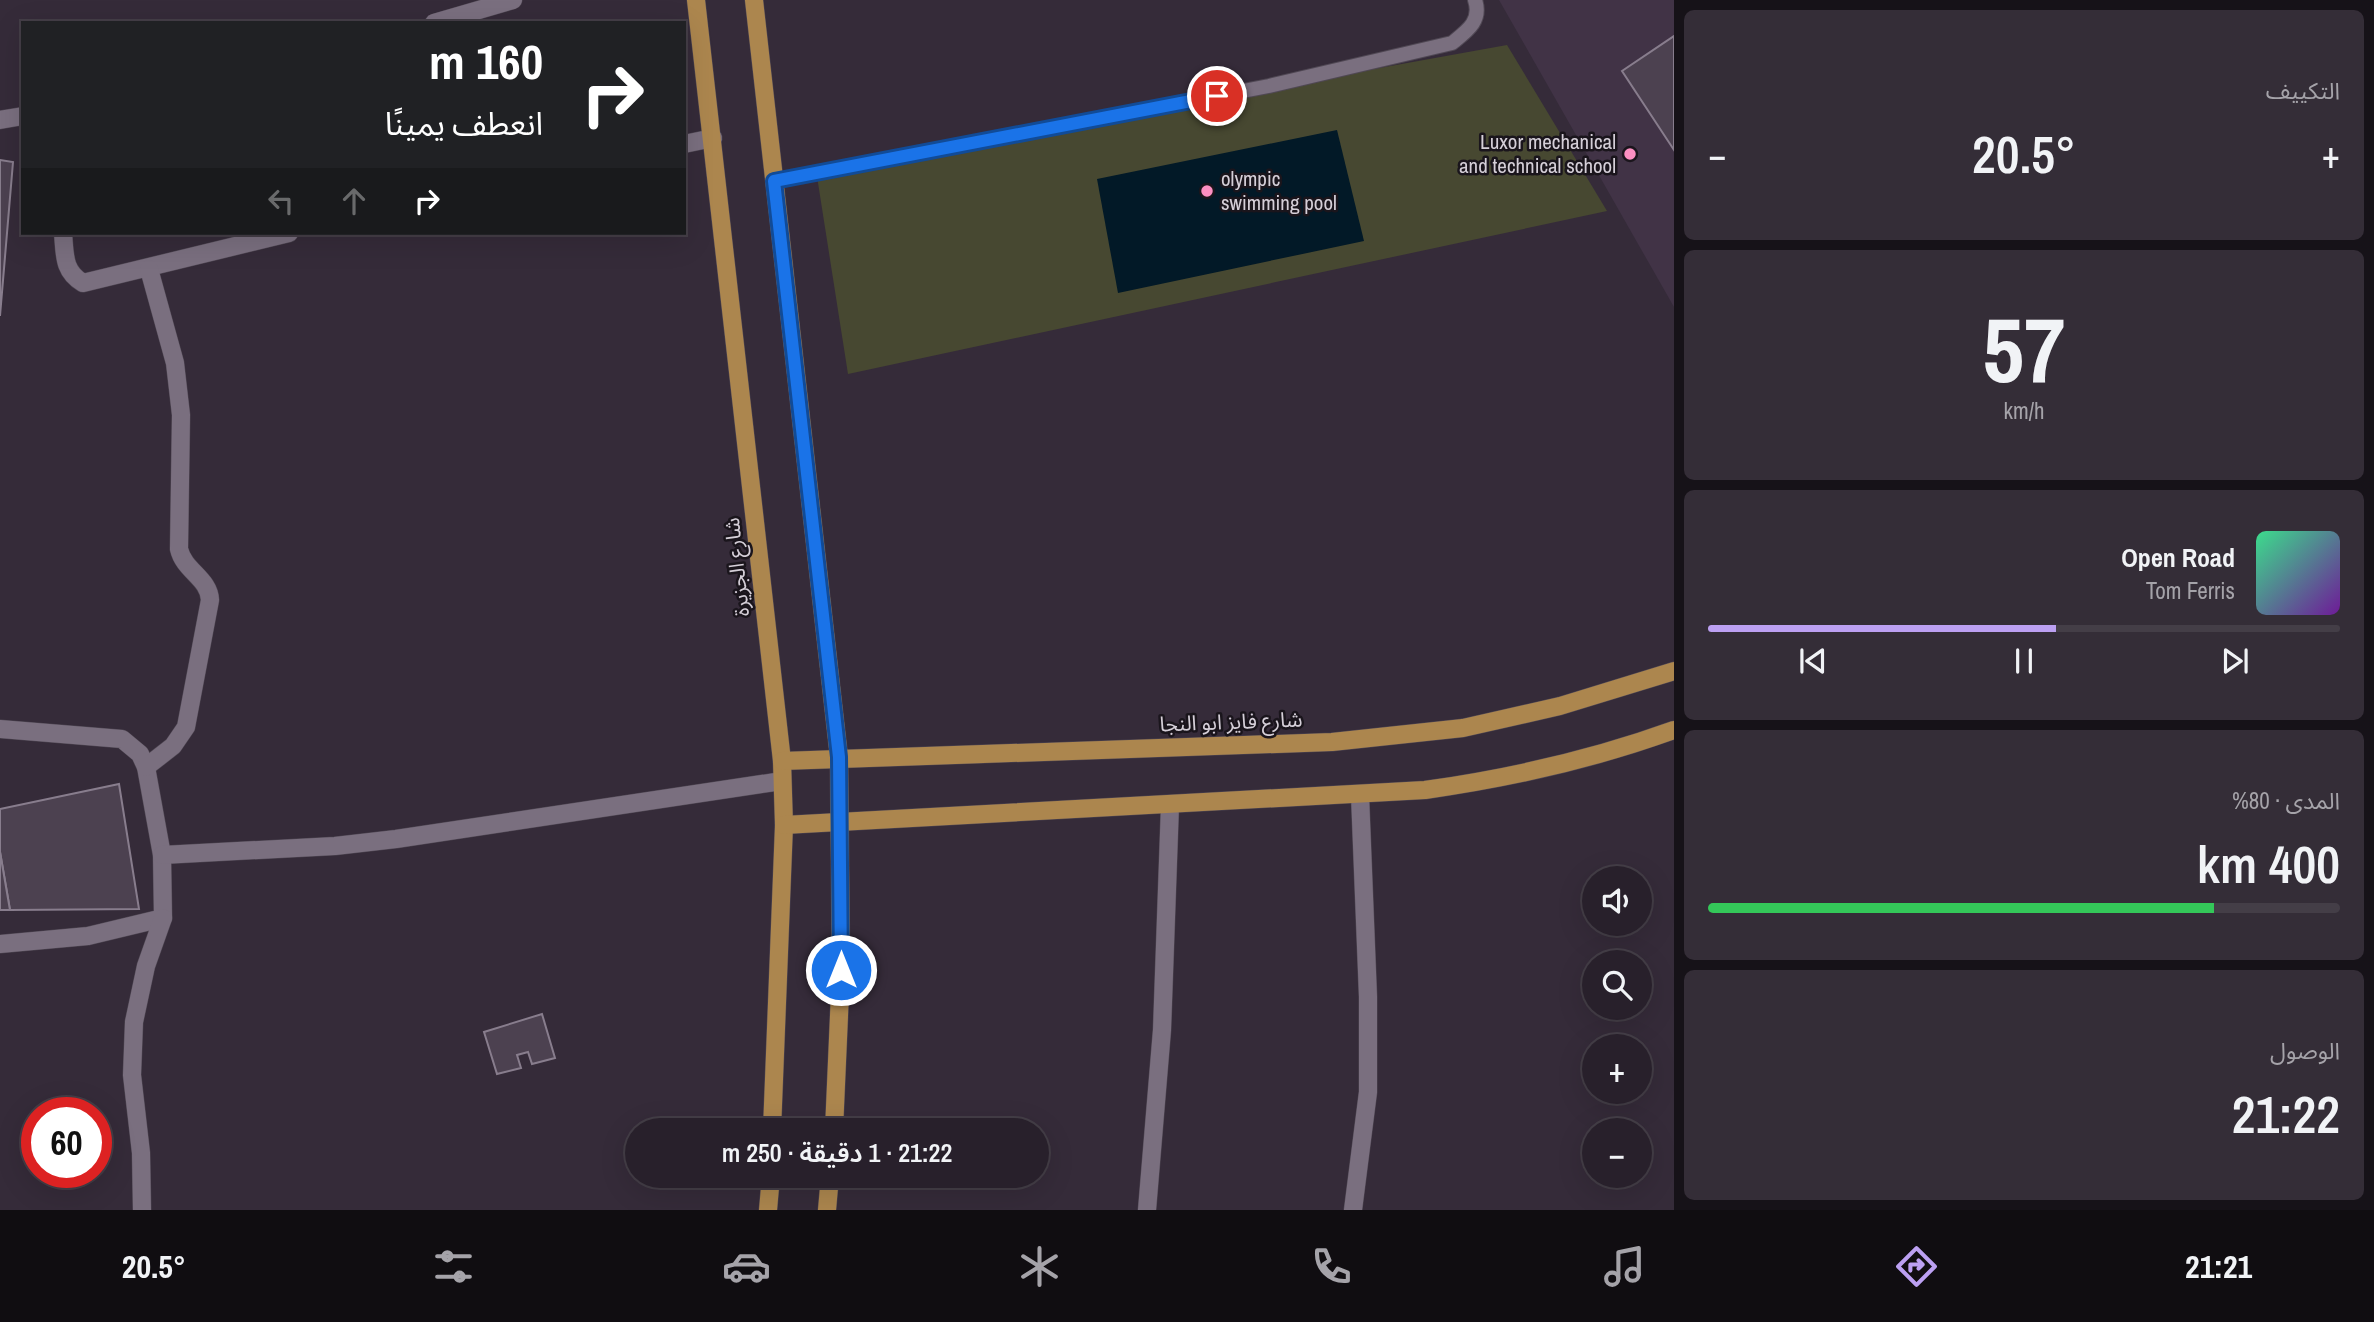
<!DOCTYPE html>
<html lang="ar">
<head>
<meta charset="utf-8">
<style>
	body { margin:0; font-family:"Archivo Narrow","Noto Sans Arabic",sans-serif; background:#342d37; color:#f1f3f6; direction:rtl; height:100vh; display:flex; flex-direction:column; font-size:26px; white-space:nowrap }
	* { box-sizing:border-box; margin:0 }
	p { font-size:23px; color:#a5a3a9 }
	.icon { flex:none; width:38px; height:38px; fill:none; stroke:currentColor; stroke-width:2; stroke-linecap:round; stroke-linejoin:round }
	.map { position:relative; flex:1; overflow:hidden; direction:ltr }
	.drawer { display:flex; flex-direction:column; gap:10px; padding:10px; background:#161218; width:700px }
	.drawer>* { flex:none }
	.top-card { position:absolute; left:21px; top:21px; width:665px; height:214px; border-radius:0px; box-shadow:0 7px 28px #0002,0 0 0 2px #443e47; direction:rtl; background:#202124; color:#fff; overflow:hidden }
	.buttons { position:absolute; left:1582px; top:866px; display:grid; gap:14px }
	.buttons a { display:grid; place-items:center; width:70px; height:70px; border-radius:50%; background:#28202b; box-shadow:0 7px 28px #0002,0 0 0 2px #443e47; font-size:35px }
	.speed { position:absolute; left:21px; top:1097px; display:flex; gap:14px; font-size:35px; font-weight:700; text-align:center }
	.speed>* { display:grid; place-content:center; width:91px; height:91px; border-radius:50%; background:#28202b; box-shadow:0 7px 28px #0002,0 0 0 2px #443e47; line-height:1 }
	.speed .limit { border:10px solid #d22; background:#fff; color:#111 }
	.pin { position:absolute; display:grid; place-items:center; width:60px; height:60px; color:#fff; margin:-30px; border:4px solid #fff; border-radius:50%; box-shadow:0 2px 7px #0007 }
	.me { position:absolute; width:77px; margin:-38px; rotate:0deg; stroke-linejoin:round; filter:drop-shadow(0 0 5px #0008) }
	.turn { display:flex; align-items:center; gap:24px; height:147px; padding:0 28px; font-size:32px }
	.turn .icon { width:91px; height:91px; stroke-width:2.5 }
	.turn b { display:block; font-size:49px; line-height:60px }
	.lanes { display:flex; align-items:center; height:66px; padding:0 28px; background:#0003; justify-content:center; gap:35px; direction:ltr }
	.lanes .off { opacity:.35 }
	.big { font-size:52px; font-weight:600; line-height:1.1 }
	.drawer .widget { flex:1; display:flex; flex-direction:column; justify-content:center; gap:10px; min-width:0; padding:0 24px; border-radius:10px; background:#342d37 }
	.drawer .dial { align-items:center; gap:0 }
	.dial b { font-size:91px; line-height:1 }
	.song { display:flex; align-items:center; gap:21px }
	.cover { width:84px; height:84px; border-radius:10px; background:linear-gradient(135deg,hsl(150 70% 55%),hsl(280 70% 35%)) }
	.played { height:7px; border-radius:4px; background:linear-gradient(90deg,#bca0f2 55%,#443e47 55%) }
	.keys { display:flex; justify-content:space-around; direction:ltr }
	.heat { display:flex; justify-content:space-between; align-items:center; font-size:38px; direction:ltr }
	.charge { height:10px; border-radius:5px; background:linear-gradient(90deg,#34c759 80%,#443e47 0) }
	.trip { position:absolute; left:625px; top:1118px; width:424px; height:70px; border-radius:35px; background:#28202b; box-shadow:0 7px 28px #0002,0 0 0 2px #443e47; font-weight:600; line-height:70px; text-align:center; direction:rtl }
	.dock { display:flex; height:112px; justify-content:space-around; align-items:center; background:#100d11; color:#a5a3a9 }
	.dock .icon { width:49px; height:49px }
	.dock .active { color:#bca0f2 }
	.dock b { font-size:32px; color:#f1f3f6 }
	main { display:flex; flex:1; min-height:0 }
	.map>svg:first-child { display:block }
	.built { fill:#413346 }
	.green { fill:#474831 }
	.water { fill:#021927 }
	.building { fill:#4c4150; stroke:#887d8d; stroke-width:2 }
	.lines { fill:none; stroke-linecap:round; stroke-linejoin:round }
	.lane-casing { stroke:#504854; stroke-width:16 }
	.street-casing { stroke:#504854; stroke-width:19 }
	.primary-casing { stroke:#504854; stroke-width:19 }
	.lane { stroke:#7a6f7f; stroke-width:14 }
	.street { stroke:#7a6f7f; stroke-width:18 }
	.primary { stroke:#ac864e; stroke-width:18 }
	.route-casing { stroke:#114b97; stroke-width:18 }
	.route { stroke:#1a73e8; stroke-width:12 }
	.poi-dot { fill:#fc8fc2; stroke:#1a151c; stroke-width:2.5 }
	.labels { text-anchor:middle; stroke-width:5; stroke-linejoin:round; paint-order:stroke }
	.poi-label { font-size:21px; fill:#d5cfd8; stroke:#1a151c; text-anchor:end }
	.street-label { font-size:21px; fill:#d5cfd8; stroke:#1a151c }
</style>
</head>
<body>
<main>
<section class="drawer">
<div class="widget"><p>التكييف</p>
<div class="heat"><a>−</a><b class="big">20.5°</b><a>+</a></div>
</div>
<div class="widget dial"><b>57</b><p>km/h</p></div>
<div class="widget">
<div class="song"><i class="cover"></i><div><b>Open Road</b><p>Tom Ferris</p></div></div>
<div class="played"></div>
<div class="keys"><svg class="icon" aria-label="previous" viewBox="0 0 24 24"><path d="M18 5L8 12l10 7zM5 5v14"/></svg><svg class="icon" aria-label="pause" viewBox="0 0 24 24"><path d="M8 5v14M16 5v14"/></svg><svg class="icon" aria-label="next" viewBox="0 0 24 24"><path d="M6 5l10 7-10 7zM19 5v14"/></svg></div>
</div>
<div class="widget"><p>المدى · 80%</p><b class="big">400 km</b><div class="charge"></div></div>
<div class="widget"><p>الوصول</p><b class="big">21:22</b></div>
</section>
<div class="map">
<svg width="1674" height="1210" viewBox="0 0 1674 1210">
	<rect width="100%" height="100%" fill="#352b39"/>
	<path class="built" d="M 1499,0 L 1674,0 L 1674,307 Z"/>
	<path class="green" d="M 1507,45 L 1607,211 L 848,374 L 816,170 Z"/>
	<path class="water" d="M 1337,130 L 1364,241 L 1118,293 L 1097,179 Z"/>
	<g class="building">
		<path d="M 1674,36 L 1674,150 L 1622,71 Z"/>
		<path d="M 0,160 L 13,162 L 0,316 Z"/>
		<path d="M 119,784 L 139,909 L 10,910 L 0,852 L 0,809 Z"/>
		<path d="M 0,852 L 10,910 L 0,910 Z"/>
		<path d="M 542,1014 L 555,1058 L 532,1064 L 528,1052 L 517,1055 L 521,1068 L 497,1074 L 484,1032 Z"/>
	</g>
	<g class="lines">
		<g class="lane-casing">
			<path id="lane" d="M 774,181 L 1269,86 L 1452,43 C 1467,31 1482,21 1475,0"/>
		</g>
		<g class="street-casing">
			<g id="street">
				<path d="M 434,23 L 513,0"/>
				<path d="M 0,120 L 23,116"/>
				<path d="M 684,144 L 713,138"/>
				<path d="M 63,233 C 65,255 63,271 83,283 L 289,233"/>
				<path d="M 0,729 L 122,739 L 140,754 L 146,767 L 162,855 L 163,918 L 88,936 L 0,944"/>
				<path d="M 146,767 L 173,746 L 186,727 L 210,600 C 209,578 184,571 179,549 L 181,415 L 175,363 L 149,269"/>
				<path d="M 162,855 L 335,846 L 396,839 L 782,781"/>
				<path d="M 142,1210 L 141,1153 L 132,1075 L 134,1022 L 146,966 L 163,918"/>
				<path d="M 1147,1210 L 1162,1030 L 1170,805"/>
				<path d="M 1353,1210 L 1368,1092 L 1368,997 L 1360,795"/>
			</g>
		</g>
		<g class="primary-casing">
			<g id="primary">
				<path d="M 696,0 L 782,761 L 784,825 L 772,1130"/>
				<path d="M 754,0 L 839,757 L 841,970 L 834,1130"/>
				<path d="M 782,761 L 1332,742 L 1463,728 L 1560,706 L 1674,671"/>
				<path d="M 784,825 L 1425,790 C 1510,778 1594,759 1674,730"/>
				<path d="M 768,1210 L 771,1176"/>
				<path d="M 827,1210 L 830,1176"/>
			</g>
		</g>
		<use href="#lane" class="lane"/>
		<use href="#street" class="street"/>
		<use href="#primary" class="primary"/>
	</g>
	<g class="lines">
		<g class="route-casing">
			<path id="route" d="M 841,970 L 839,757 L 774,181 L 1217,96"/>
		</g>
		<use href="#route" class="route"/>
	</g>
	<g class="poi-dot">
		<circle cx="1630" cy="154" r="7"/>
		<circle cx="1207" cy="191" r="7"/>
	</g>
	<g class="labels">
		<g class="poi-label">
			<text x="1616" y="149">Luxor mechanical<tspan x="1616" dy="24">and technical school</tspan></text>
			<text x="1221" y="186" text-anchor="start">olympic<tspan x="1221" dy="24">swimming pool</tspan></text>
		</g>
		<g class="street-label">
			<text transform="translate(737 567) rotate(-96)" y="7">شارع الجزيرة</text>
			<text transform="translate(1231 722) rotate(-2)" y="7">شارع فايز ابو النجا</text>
		</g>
	</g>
</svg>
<div class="buttons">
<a><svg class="icon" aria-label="sound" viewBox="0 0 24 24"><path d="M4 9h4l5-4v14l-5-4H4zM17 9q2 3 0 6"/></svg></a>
<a><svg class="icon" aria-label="search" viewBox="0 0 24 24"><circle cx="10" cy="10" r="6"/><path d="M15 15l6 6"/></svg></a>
<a>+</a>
<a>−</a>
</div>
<div class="speed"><div class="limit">60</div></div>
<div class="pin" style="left:1217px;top:96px;background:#d93025"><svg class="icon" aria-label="arrive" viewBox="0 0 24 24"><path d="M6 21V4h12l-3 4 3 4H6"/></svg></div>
<svg class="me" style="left:841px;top:970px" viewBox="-20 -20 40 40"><circle r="17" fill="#1a73e8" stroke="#fff" stroke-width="3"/><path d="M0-11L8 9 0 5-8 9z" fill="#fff"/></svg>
<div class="trip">21:22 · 1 دقيقة · 250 m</div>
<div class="top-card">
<div class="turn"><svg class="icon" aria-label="right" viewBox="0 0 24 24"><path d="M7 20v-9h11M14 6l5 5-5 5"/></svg><div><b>160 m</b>انعطف يمينًا</div></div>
<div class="lanes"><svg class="icon off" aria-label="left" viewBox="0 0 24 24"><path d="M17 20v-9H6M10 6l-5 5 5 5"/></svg><svg class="icon off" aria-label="ahead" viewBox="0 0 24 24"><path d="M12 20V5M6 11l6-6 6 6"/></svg><svg class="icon" aria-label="right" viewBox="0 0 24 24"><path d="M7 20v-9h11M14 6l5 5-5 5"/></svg></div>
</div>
</div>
</main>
<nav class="dock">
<b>21:21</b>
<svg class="icon active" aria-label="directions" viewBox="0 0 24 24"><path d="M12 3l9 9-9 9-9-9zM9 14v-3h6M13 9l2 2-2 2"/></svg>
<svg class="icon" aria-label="music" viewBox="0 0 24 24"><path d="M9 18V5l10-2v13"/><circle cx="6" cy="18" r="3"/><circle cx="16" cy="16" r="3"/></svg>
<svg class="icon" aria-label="phone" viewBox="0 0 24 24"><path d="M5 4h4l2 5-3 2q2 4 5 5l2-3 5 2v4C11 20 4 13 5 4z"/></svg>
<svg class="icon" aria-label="climate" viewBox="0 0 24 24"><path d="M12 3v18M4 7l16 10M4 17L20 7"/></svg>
<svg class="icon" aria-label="car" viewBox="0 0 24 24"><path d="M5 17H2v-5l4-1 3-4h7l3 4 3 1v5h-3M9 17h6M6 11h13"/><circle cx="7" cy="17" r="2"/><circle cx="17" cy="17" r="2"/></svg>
<svg class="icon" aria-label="filters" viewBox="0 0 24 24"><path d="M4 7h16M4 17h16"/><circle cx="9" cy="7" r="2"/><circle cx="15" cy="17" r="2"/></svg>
<b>20.5°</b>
</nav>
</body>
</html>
